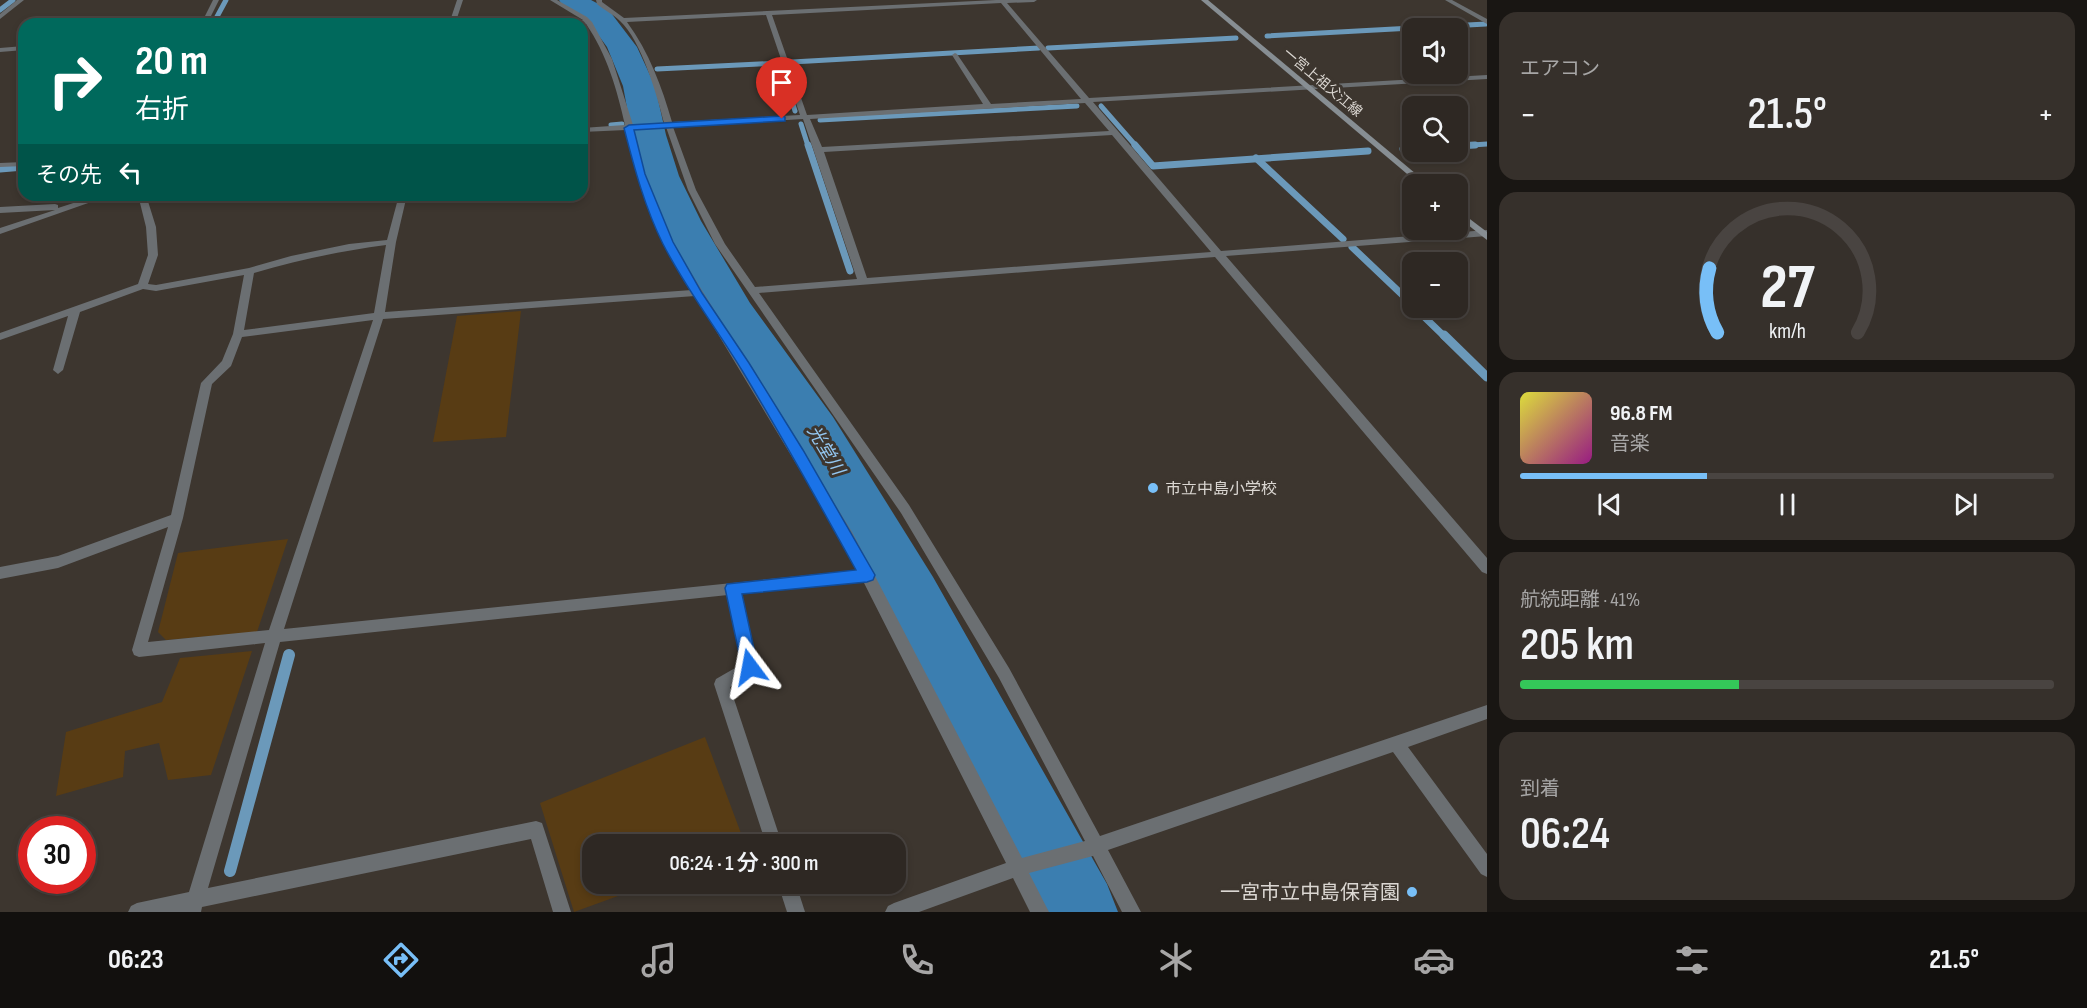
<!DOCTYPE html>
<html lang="ja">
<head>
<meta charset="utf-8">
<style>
	body { margin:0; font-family:"Sofia Sans Condensed","Noto Sans JP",sans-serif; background:#36302b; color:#f1f3f6; height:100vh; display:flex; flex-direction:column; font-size:22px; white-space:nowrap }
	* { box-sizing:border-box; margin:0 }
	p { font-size:20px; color:#a7a6a6 }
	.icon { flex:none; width:33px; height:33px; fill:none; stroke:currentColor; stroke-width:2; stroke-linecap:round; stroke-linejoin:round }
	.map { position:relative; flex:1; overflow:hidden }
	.panel { display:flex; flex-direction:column; gap:12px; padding:12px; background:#191613; width:600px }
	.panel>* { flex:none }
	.hud { position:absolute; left:18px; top:18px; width:570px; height:183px; border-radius:18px; box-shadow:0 3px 9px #0003,0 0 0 2px #494441; background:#00695c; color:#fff; overflow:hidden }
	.controls { position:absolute; left:1402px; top:18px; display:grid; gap:12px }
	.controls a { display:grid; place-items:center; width:66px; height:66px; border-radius:12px; background:#2e2823; box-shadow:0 3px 9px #0003,0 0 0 2px #494441; font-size:30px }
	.speed { position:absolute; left:18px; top:816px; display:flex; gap:12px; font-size:30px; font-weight:700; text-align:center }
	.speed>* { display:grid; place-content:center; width:78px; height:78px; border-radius:50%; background:#2e2823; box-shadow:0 3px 9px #0003,0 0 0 2px #494441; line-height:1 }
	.speed .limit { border:9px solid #d22; background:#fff; color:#111 }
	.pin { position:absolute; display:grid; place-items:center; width:51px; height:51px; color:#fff; margin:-62px -26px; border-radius:50% 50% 50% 0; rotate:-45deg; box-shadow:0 0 6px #0007 }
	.pin .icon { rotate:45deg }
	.me { position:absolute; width:66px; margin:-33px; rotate:347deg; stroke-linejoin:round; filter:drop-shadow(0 0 4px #0008) }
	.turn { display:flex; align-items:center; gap:21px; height:126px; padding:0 18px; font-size:27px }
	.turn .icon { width:78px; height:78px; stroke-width:2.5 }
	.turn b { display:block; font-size:42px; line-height:51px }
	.then { display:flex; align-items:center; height:57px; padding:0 18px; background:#0003; gap:12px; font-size:22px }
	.big { font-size:45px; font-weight:600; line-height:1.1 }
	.panel .tile { flex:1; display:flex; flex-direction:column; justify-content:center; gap:9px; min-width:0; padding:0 21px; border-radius:18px; background:#36302b }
	.panel .dial { align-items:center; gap:0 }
	.dial svg { height:156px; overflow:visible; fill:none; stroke:#494441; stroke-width:7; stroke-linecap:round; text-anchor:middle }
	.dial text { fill:#f1f3f6; stroke:none }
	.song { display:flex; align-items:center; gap:18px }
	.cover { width:72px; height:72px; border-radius:9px; background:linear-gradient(135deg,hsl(60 70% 55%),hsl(310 70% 35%)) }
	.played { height:6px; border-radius:3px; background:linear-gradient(90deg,#78bff7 35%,#494441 35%) }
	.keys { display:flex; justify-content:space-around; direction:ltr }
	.heat { display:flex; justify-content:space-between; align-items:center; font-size:33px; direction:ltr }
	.charge { height:9px; border-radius:4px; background:linear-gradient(90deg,#34c759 41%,#494441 0) }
	.trip { position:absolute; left:582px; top:834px; width:324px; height:60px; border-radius:18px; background:#2e2823; box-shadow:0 3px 9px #0003,0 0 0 2px #494441; font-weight:600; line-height:60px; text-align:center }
	.menu { display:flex; height:96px; justify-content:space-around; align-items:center; background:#12100e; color:#a7a6a6 }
	.menu .icon { width:42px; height:42px }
	.menu .on { color:#78bff7 }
	.menu b { font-size:27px; color:#f1f3f6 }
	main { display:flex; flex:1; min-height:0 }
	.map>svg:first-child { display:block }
	.green { fill:#583c14 }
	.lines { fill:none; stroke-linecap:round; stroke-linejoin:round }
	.stream-far3 { stroke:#6b99ba; stroke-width:5 }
	.stream-far2 { stroke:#6b99ba; stroke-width:7 }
	.stream-far1 { stroke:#6b99ba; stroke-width:9 }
	.stream { stroke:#6b99ba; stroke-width:12 }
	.river { fill:#3b7eb0; fill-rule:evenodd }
	.minor { fill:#6b6f72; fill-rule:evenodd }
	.secondary { fill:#878e93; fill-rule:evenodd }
	.route { fill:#1a73e8; stroke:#114b97; stroke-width:1.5 }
	.poi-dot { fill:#78bff7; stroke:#3d362f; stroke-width:2 }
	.labels { text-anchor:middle; stroke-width:6; stroke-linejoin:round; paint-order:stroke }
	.far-street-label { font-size:14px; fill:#dbd7d2; stroke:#3d362f }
	.poi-label { font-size:16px; fill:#dbd7d2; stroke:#3d362f; text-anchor:start }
	.water-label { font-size:18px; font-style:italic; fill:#94c7f1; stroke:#3d362f }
	.near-poi-label { font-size:20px; fill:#dbd7d2; stroke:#3d362f; text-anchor:end }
</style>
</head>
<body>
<main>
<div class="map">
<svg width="1487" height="912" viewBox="0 0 1487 912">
	<rect width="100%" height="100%" fill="#3d362f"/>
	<g class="green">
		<path d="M 521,311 L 506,437 L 433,442 L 457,316 Z"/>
		<path d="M 288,539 L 257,632 L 166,640 L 158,632 L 178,553 Z"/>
		<path d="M 252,651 L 211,775 L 168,780 L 159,743 L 125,751 L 123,777 L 56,796 L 66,732 L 162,702 L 180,658 Z"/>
		<path d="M 705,737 L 745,844 L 592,844 L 592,884 L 651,884 L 574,912 L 540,803 Z"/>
	</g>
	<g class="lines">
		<g class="stream-far3">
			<path d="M 0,10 L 13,0"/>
			<path d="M 213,24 L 226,0"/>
			<path d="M 1267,36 L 1486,24"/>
			<path d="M 1048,48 L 1236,38"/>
			<path d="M 792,62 L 1039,48"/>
			<path d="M 657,69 L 780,63 L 795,111"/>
			<path d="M 1101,106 L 1136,146"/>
			<path d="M 820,120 L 1077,106"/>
			<path d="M 801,124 L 808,146"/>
			<path d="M 611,125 L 622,124"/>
			<path d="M 1458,146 L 1487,144"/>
		</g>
		<g class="stream-far2">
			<path d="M 808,145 L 850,271"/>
			<path d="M 1135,145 L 1153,166 L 1368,151"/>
			<path d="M 1458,146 L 1475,145"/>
			<path d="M 1403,149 L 1413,148"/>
			<path d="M 1256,158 L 1343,239"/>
			<path d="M 0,169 L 24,167"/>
			<path d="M 1352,247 L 1413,305"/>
			<path d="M 1415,308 L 1445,337"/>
		</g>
		<path class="stream-far1" d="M 1444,335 L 1487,377"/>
		<path class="stream" d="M 230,871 L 289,655"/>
		<path class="river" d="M 559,0 L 591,0 L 608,9 L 637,47 L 655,86 L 666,135 L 679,176 L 701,221 L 750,303 L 833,417 L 933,577 L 1107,884 L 1118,912 L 1038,912 L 891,615 L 796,441 L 709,309 L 661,221 L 643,176 L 632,135 L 623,86 L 607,47 L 588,21 L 563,6 Z"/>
		<g class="minor">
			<path d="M 17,0 L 24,0 L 0,19 L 0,14 Z"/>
			<path d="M 213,0 L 219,0 L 207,24 L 201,24 Z"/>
			<path d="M 457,0 L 463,0 L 455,24 L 449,24 Z"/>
			<path d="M 550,0 L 557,0 L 587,17 L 592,22 L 612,59 L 633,125 L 664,123 C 657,95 641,40 620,21 C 613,14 604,10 597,4 L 596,0 L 602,0 L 602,2 L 624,18 L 996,0 L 1037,0 L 1034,2 L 1007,3 L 1089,98 L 1487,75 L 1487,79 L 1093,102 L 1221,251 L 1487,230 L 1487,236 L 1226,256 L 1487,558 L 1487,574 L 1482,572 L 1215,257 L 759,293 L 909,505 L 1009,668 L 1100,836 L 1487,705 L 1487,719 L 1408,747 L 1487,854 L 1487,877 L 1481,874 L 1393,752 L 1108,850 L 1141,912 L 1122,912 L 1093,856 L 1029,873 L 1049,912 L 1030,912 L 1013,878 L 919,912 L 885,912 L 888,906 L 894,903 L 1006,863 L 863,581 L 741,594 L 757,667 L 755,672 L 730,687 L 782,844 L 766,844 L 714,684 L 716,679 L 742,664 L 728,595 L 280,642 L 208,888 L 536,821 L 542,823 L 544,829 L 571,912 L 553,912 L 531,839 L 202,907 L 201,912 L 128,912 L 131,906 L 137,903 L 189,892 L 265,643 L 139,657 L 134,655 L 132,650 L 168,527 L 58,568 L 0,579 L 0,567 L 58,556 L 171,515 L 201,383 L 222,361 L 233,334 L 244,275 L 156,291 L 143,289 L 80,312 L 63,370 L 58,374 L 53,370 L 68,316 L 0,340 L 0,333 L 138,284 L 148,255 L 146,227 L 138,195 L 146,195 L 156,227 L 158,255 L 148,284 L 156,285 L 249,268 L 291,256 L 349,244 L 387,240 L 399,195 L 407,195 L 396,242 L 385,312 L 692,290 L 662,242 L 637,174 L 626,130 L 582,132 L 582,128 L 625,125 C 617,90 607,54 586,24 L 551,24 L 554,22 L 583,20 ZM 1001,3 L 1081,99 L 991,104 L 957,54 L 955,53 L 952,55 L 983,104 L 807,115 L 772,15 ZM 766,15 L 800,115 L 672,122 C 662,87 649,52 627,22 ZM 1085,103 L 1109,131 L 822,147 L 810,119 ZM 803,119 L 857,279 L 755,287 L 725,244 L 696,190 L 673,127 ZM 666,127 L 688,190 L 715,244 L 901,513 L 999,678 L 1085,841 L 1022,858 L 852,532 L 672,242 L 645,174 L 634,129 ZM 1112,135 L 1211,252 L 867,278 L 824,152 ZM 386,245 L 374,313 L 244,330 L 254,273 C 298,260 341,251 386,245 ZM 695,296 L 842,540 L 858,570 L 284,629 L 383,319 ZM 373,320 L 269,630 L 148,642 L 183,518 L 212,384 L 231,366 L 242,337 Z"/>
			<path d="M 1445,0 L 1452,0 L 1487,19 L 1487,24 Z"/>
			<path d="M 24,46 L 24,50 L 0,52 L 0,48 Z"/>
			<path d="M 24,162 L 24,166 L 0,167 L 0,163 Z"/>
			<path d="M 98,195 L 111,195 L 0,234 L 0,228 L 55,210 L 0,213 L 0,207 L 55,204 L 58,205 L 58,208 Z"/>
			<path d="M 778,884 L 796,884 L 805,912 L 787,912 Z"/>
		</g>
		<g class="secondary">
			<path d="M 1201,0 L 1208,0 L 1428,184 L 1419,184 Z"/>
			<path d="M 1458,210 L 1487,232 L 1487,240 L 1458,217 Z"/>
		</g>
	</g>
	<path class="route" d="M 782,116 L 785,117 L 785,121 L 634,130 L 645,174 L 673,242 L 702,293 L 749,363 L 803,450 L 875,575 L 873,580 L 867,582 L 742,594 L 758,667 L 756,672 L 750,674 L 744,672 L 742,667 L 725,588 L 727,584 L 856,570 C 819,503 782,437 743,372 C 717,329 686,289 663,244 C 645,208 634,167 624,128 L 629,125 Z"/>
	<g class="poi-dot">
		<circle cx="1153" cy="488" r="6"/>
		<circle cx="1412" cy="892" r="6"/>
	</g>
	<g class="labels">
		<g class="far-street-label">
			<text transform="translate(1323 82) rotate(40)" y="5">一宮上祖父江線</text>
		</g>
		<g class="poi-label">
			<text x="1165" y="494">市立中島小学校</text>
		</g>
		<g class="water-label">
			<text transform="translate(826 450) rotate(59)" y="6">光堂川</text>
		</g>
		<g class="near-poi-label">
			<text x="1400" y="899">一宮市立中島保育園</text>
		</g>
	</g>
</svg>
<div class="controls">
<a><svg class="icon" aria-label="sound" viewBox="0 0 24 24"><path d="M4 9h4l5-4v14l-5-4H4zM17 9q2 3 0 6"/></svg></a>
<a><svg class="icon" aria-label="search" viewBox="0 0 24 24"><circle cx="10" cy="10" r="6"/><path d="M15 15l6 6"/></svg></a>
<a>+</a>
<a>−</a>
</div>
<div class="speed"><div class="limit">30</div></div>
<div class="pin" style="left:782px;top:119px;background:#d93025"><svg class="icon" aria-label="arrive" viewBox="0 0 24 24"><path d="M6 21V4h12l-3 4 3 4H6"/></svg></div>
<svg class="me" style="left:750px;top:667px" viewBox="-20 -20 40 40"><path d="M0-17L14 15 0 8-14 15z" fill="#1a73e8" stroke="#fff" stroke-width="4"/></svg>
<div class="trip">06:24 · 1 分 · 300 m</div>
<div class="hud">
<div class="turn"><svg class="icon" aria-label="right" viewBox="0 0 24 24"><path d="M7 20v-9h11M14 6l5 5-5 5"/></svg><div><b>20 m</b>右折</div></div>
<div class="then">その先<svg class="icon" aria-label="left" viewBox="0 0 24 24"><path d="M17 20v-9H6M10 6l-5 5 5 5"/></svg></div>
</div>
</div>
<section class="panel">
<div class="tile"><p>エアコン</p>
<div class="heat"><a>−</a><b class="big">21.5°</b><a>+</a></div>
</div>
<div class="tile dial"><svg viewBox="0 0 100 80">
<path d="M14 69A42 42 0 1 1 86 69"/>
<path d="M14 69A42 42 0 0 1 10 36" stroke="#78bff7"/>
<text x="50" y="56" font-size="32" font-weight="700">27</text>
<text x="50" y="72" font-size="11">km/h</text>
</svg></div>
<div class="tile">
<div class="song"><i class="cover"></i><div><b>96.8 FM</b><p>音楽</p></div></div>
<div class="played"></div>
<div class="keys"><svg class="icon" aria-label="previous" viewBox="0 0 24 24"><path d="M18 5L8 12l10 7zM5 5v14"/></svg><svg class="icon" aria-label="pause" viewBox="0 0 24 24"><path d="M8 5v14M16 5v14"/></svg><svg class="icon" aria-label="next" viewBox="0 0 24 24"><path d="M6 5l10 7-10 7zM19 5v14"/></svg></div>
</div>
<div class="tile"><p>航続距離 · 41%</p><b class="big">205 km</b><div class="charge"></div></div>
<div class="tile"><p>到着</p><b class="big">06:24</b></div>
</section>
</main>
<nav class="menu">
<b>06:23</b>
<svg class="icon on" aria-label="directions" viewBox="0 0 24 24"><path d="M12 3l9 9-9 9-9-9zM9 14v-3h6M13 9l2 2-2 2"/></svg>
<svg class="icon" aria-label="music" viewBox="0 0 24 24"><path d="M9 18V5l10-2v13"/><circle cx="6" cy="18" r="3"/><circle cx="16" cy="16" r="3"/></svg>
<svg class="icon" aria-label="phone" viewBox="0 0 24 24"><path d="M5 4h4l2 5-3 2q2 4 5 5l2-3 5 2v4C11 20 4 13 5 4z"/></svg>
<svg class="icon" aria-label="climate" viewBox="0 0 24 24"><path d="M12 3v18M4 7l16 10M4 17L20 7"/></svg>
<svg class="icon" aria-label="car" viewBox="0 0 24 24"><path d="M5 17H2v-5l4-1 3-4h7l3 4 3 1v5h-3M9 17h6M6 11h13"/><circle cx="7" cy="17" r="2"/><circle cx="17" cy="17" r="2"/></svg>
<svg class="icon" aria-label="filters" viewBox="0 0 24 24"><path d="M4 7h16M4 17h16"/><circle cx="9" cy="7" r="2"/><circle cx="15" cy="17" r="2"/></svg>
<b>21.5°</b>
</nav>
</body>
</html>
